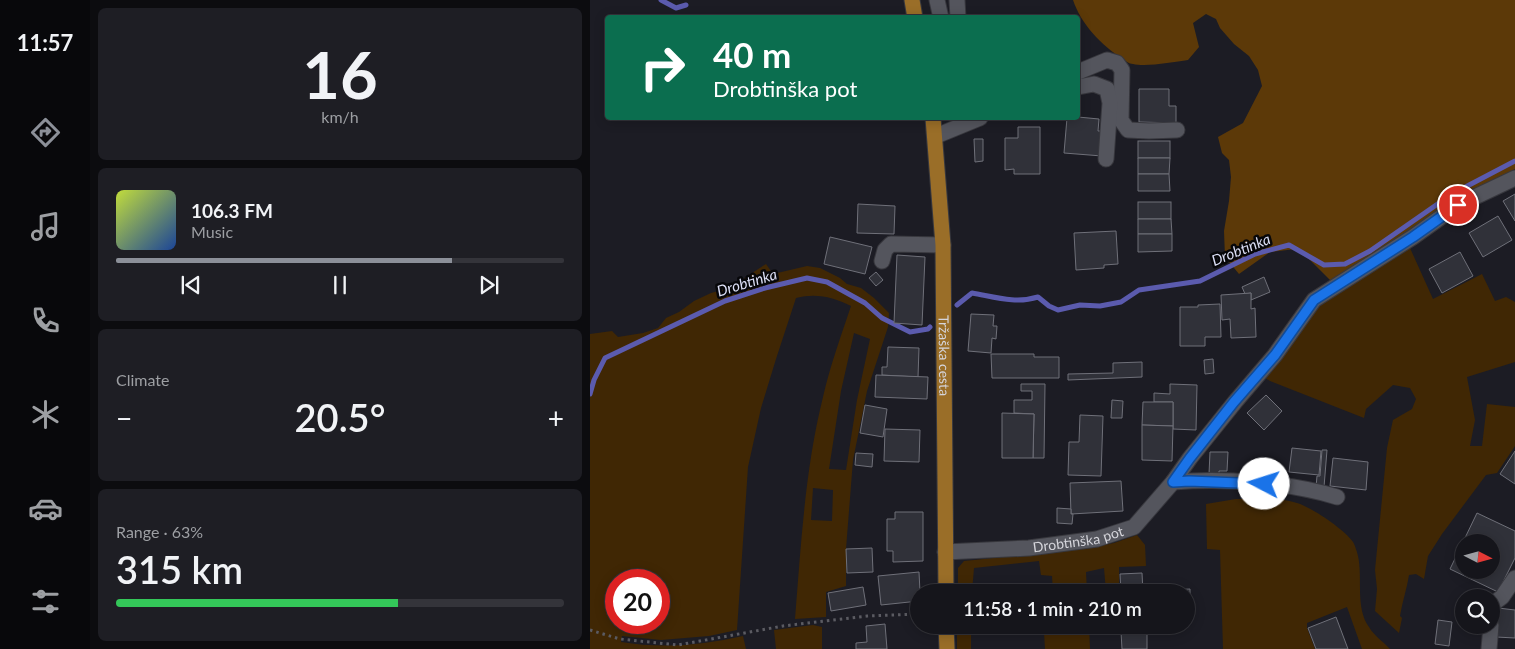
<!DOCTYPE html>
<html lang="en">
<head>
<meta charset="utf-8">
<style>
	body { margin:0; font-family:Lato,sans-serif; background:#1e1e24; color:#f1f3f6; height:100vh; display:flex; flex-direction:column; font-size:19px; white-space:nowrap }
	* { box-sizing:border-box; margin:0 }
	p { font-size:16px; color:#9d9fa3 }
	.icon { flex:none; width:28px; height:28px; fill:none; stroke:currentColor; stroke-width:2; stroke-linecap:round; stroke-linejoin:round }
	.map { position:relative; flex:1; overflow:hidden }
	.panel { display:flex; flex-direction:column; gap:8px; padding:8px; background:#0c0c0f; width:500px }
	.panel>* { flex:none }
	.banner { position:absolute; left:15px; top:15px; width:475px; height:105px; border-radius:5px; box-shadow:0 2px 12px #0003,0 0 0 1px #34343a; background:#0b6e4f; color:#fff; overflow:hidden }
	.needle { width:32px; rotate:96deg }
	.fabs { position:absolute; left:865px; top:534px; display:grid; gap:10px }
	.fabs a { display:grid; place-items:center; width:45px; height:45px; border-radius:50%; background:#15151b; box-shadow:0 2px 12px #0003,0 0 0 1px #34343a; font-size:25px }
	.speed { position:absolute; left:15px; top:569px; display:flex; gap:10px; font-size:25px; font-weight:700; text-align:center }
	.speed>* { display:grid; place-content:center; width:65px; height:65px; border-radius:50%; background:#15151b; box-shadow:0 2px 12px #0003,0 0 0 1px #34343a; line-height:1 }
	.speed .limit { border:8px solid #d22; background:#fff; color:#111 }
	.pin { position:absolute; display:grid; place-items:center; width:42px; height:42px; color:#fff; margin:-21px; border:2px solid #fff; border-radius:50%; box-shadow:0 1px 5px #0007 }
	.me { position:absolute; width:55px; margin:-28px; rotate:275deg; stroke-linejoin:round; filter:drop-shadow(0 0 4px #0008) }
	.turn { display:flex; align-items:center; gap:18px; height:105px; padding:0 25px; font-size:22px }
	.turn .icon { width:65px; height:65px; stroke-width:2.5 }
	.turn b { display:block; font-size:35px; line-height:42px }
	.big { font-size:38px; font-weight:600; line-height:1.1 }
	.panel .widget { flex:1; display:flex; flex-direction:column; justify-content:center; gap:8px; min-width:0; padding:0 18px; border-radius:8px; background:#1e1e24 }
	.panel .dial { align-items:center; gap:0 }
	.dial b { font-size:65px; line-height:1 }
	.song { display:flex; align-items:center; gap:15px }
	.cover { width:60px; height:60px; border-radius:8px; background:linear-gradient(135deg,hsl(70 70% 55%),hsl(220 70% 35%)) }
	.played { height:5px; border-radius:2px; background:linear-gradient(90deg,#8c9099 75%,#34343a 75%) }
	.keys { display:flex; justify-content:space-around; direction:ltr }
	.heat { display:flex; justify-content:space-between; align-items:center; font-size:28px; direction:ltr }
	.charge { height:8px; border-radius:4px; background:linear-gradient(90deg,#34c759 63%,#34343a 0) }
	.trip { position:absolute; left:320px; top:584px; width:285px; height:50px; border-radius:25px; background:#15151b; box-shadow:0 2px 12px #0003,0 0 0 1px #34343a; font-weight:600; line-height:50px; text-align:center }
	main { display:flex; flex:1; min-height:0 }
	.tab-bar { display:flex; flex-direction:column; width:90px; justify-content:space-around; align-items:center; background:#08080b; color:#9d9fa3 }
	.tab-bar .icon { width:35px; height:35px }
	.tab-bar .current { color:#8c9099 }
	.tab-bar b { font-size:22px; color:#f1f3f6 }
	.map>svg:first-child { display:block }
	.green { fill:#402704; fill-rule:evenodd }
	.forest { fill:#5c3908 }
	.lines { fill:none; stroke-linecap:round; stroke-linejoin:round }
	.stream { stroke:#5b5bae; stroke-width:5 }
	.building { fill:#303139; stroke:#6f7079; fill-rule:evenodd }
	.minor-casing { stroke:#38383e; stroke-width:17 }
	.major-casing { stroke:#38383e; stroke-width:17 }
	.path { stroke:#5b5b62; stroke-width:3; stroke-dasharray:2.5 4; stroke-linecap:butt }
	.minor { stroke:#54555d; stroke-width:15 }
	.major { stroke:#9a6e28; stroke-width:15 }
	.route-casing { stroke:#114b97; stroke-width:12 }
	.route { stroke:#1a73e8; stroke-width:9 }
	.labels { text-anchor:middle; stroke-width:5; stroke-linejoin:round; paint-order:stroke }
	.street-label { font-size:14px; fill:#d5d5db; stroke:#07070a }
	.water-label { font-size:15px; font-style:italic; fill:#dcdff6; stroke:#07070a }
</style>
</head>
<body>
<main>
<nav class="tab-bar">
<b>11:57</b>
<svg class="icon current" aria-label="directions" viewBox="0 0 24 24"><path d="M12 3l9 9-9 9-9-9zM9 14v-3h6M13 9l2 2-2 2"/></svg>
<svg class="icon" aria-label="music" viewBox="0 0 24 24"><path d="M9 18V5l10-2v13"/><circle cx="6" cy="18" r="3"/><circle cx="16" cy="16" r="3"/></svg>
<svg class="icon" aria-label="phone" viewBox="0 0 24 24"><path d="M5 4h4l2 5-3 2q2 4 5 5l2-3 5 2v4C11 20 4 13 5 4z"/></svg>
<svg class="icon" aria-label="climate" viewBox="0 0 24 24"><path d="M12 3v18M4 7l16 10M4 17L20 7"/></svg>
<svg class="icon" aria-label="car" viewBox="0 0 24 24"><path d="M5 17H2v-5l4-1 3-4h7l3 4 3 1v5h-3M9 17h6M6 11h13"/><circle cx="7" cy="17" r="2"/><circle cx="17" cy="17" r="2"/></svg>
<svg class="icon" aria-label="filters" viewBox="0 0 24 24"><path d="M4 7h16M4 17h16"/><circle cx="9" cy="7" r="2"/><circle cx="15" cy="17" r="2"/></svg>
</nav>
<section class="panel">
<div class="widget dial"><b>16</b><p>km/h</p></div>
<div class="widget">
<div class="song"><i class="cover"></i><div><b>106.3 FM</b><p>Music</p></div></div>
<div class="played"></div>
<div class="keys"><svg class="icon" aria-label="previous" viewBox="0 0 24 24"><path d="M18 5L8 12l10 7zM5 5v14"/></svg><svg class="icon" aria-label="pause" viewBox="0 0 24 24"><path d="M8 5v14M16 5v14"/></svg><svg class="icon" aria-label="next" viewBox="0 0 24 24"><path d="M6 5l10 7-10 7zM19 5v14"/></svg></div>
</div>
<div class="widget"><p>Climate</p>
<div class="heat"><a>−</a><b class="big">20.5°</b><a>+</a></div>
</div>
<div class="widget"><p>Range · 63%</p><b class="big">315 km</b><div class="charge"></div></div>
</section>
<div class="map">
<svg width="925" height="649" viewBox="0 0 925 649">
	<rect width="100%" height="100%" fill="#1c1c24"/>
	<g class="green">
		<path d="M 814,246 L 820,248 L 843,299 L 892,274 L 905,301 L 916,297 L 925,302 L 925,362 L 877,377 L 885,420 L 880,446 L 892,446 L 897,404 L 925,407 L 925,446 L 907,473 L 896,475 L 852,534 L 838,556 L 834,579 L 826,574 L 819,575 C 817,589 812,602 810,616 L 812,618 L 809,633 L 785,611 L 787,589 L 785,570 L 797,448 L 803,420 L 822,409 L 826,399 L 820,388 L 803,385 L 776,409 L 774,418 L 680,381 L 675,378 L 729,302 Z"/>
		<path d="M 176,264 L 183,274 L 217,266 L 230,268 L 250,278 L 257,284 L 271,288 L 284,298 L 299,313 L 298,327 L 277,391 L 263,460 L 256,549 L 256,586 L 236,592 L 236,617 L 205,619 C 211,545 215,469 233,397 C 240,366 251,336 261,306 C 243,297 226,293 206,298 L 186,359 L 171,408 L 158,467 L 147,630 L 119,636 L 71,640 L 32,636 L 31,642 C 73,649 113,645 153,636 L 156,649 L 0,649 L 0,334 L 22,331 L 28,337 L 53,333 L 68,328 L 76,318 L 89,312 L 104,301 L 121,293 L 147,286 L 156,277 ZM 264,333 L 280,339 L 267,400 L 256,470 L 239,469 L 251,391 ZM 223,488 L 243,490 L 242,521 L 221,520 ZM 26,580 L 69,580 L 69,622 L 26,622 Z"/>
		<path d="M 646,499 C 665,499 688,497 707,503 C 721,507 754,529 763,542 C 765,545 767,552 768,556 C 773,579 765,607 779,627 C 784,636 793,641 800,649 L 772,649 L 757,607 L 717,623 L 717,628 L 725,649 L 633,649 L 630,550 L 617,549 L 616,504 Z"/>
		<path d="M 547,535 L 555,545 L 556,566 L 529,567 L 529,592 L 516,592 L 514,568 L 496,572 L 497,592 L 463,592 L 462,576 L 451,575 L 449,561 L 384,568 L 382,592 L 368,592 L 368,568 L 374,561 L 499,548 L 524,543 Z"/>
		<path d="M 223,625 L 232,627 L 232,649 L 186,649 L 184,630 Z"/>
		<rect x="367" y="625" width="14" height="24"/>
		<path d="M 465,625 L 499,625 L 500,649 L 455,649 L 454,632 L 465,633 Z"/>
	</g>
	<path class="forest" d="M 483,0 L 925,0 L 925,169 L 848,210 L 812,237 L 741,281 L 720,260 L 706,249 L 680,252 L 649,274 L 635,257 L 634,231 L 639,201 L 641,177 L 639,160 L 632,153 L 628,137 L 653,123 L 672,86 L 668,70 L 659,56 L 644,44 L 630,28 L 626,19 L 616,14 L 603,23 L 609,47 L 598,60 C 583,62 557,67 543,64 C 539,64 536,61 533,59 C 511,45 491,24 483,0 Z"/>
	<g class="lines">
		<g class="stream">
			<path d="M 71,0 L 86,8 L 96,5"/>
			<path d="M 367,305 L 382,293 C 405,297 426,304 448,297 L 459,306 L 468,310 L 490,305 L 510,306 L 531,302 L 549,290 L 610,281 L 665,254 L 699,245 L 734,265 L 755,264 L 780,251 L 862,194 L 925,161"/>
			<path d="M 0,394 L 4,380 L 15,358 L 135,301 L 175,288 L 217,278 L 237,282 L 275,303 L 292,318 L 320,332 L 338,329 L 340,327"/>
		</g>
	</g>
	<g class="building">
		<path d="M 549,89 L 579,89 L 579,106 L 586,106 L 586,123 L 549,122 Z"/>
		<path d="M 488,117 L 509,119 L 508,131 L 514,131 L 512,156 L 474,153 L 477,118 Z"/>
		<path d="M 428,127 L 450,127 L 450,174 L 424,174 L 424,169 L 415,170 L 415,138 L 428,138 Z"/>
		<path d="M 384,139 L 393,139 L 393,161 L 385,162 Z"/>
		<rect x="548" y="141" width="32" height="17"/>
		<path d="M 548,158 L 580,158 L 579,174 L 548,174 Z"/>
		<path d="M 548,174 L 579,174 L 580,191 L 548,191 Z"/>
		<path d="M 925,194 L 925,221 L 913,201 Z"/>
		<rect x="548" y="202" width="33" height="17"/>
		<path d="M 268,204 L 305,206 L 304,234 L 267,233 Z"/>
		<path d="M 908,216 L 922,240 L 893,257 L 879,233 Z"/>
		<path d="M 548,219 L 581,219 L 582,234 L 548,234 Z"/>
		<path d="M 526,231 L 528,264 L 514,265 L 514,268 L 486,270 L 484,233 Z"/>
		<path d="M 548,234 L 582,234 L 582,251 L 548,252 Z"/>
		<path d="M 240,237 L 282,247 L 275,274 L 234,264 Z"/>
		<path d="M 870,252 L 883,276 L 852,293 L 839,269 Z"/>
		<path d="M 307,255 L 335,257 L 332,325 L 304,323 Z"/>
		<path d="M 286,272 L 293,280 L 286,286 L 279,278 Z"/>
		<path d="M 674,277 L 680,292 L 661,300 L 661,293 L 655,294 L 652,287 Z"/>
		<path d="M 661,293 L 661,309 L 665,308 L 666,337 L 641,338 L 640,319 L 632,320 L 631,295 Z"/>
		<path d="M 630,304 L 631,337 L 615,337 L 615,346 L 590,346 L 590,307 L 608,307 L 608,305 Z"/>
		<path d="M 381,314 L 404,315 L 403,326 L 407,326 L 406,339 L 402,338 L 401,353 L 378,351 Z"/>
		<path d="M 298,347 L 329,348 L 328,377 L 292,375 L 292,367 L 297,367 Z"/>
		<path d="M 401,354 L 444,354 L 444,357 L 469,357 L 469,378 L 402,378 Z"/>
		<path d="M 623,359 L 624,373 L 615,374 L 614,360 Z"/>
		<path d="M 552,362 L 552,377 L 478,380 L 478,374 L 523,373 L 523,363 Z"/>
		<path d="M 286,375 L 338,377 L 337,399 L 285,397 Z"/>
		<path d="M 431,384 L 455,384 L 454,458 L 443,458 L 444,414 L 424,413 L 424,400 L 442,400 L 442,391 L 431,391 Z"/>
		<path d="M 580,384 L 607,385 L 606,430 L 583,429 L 583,402 L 564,402 L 564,393 L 580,394 Z"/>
		<path d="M 676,395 L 692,411 L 674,430 L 657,413 Z"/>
		<path d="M 522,400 L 533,401 L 532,418 L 521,418 Z"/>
		<path d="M 553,402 L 583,402 L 583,426 L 552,425 Z"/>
		<path d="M 275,405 L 297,409 L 293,437 L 270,433 Z"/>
		<path d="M 412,413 L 444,414 L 443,458 L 412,458 Z"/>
		<path d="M 490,415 L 513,416 L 511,476 L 478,475 L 479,442 L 489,442 Z"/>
		<path d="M 552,425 L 583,426 L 582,461 L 552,460 Z"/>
		<path d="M 295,429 L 330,430 L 329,462 L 294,461 Z"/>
		<path d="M 702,448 L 731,451 L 729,475 L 699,472 Z"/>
		<path d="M 732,450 L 737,450 L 734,487 L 726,487 L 727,476 L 730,476 Z"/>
		<path d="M 925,451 L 925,484 L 910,474 Z"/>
		<path d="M 620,452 L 638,452 L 637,471 L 629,471 L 629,474 L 619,474 Z"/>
		<path d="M 266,453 L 283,454 L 282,467 L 265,465 Z"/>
		<path d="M 743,458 L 778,462 L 776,490 L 740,486 Z"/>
		<path d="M 531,481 L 533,511 L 481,514 L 480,483 Z"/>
		<path d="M 467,508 L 481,509 L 481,514 L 483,514 L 482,524 L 467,523 Z"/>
		<path d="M 305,512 L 333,512 L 333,561 L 303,562 L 303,551 L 297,551 L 297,519 L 305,519 Z"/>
		<path d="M 887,513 L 925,531 L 925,558 L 908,592 L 860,569 ZM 874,542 L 901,542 L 901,570 L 874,570 Z"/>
		<path d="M 282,548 L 283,572 L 257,573 L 256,549 Z"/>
		<path d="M 329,572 L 330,592 L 329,592 L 329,601 L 291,605 L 288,576 Z"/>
		<path d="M 552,573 L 553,592 L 531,592 L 530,574 Z"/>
		<path d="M 273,587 L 276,605 L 241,611 L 238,593 Z"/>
		<path d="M 600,589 L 600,617 L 596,618 L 596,592 L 577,592 L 577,590 Z"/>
		<path d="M 908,608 L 925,610 L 925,638 L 906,637 Z"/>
		<path d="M 746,617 L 758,649 L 726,649 L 718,628 Z"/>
		<path d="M 848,620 L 862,622 L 859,646 L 845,644 Z"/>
		<path d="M 295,624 L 297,649 L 266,649 L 266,643 L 277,642 L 276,626 Z"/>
		<path d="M 532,625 L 554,625 L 555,629 L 532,630 Z"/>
		<path d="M 557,631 L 557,649 L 532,649 L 531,632 Z"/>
	</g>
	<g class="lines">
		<g class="minor-casing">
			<g id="minor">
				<path d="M 347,0 L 351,18"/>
				<path d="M 367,0 L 368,18"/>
				<path d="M 488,72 L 517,60 L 527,63 L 532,70 L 531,120 L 538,130 L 559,131 L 587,130"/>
				<path d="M 488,87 L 504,84 L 517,89 L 520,103 L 516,159"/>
				<path d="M 346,136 L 390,118"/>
				<path d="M 292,261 L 295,250 L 301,244 L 353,245"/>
				<path d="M 583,482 C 633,478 699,482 747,497"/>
				<path id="s1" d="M 355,552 L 439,548 L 507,539 L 544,527 L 583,482 L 600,458 L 645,402 L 685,355 L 724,300 L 823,237 L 868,205 L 925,178"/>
				<path d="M 901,615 L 904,603 L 912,597 L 925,578"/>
				<path d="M 899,649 L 901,625"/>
			</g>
		</g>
		<g class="major-casing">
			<g id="major">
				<path d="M 322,0 L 325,18"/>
				<path id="s2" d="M 343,118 L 353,245 L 356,592"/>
				<path d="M 356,625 L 357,649"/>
			</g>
		</g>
		<path class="path" d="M 0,630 L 30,639 L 88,645 L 193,626 L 277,616 L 329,614"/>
		<use href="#minor" class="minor"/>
		<use href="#major" class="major"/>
	</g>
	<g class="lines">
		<g class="route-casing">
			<path id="route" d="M 674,484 L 599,481 L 583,482 L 600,458 L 644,402 L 685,355 L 724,300 L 823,237 L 868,205"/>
		</g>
		<use href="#route" class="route"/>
	</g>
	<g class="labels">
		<g class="street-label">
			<text dy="5" stroke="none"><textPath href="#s2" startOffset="238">Tržaška cesta</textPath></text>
			<text dy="5" stroke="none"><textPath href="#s1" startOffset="134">Drobtinška pot</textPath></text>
		</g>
		<g class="water-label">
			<text transform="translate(651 250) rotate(-22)" y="5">Drobtinka</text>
			<text transform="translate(157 283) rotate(-17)" y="5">Drobtinka</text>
		</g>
	</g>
</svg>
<div class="fabs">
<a><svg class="needle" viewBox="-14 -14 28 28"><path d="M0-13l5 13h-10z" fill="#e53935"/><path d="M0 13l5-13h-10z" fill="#9d9fa3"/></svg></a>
<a><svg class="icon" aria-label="search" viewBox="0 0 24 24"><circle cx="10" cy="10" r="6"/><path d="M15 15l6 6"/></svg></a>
</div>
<div class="speed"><div class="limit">20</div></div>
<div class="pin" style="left:868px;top:205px;background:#d93025"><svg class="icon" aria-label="arrive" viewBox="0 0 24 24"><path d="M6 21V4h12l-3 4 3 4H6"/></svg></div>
<svg class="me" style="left:674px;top:484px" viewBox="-20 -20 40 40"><circle r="19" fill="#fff"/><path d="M0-13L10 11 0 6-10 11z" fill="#1a73e8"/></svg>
<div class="trip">11:58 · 1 min · 210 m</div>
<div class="banner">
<div class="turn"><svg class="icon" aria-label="right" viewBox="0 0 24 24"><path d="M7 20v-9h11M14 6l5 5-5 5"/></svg><div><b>40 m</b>Drobtinška pot</div></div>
</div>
</div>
</main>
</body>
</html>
